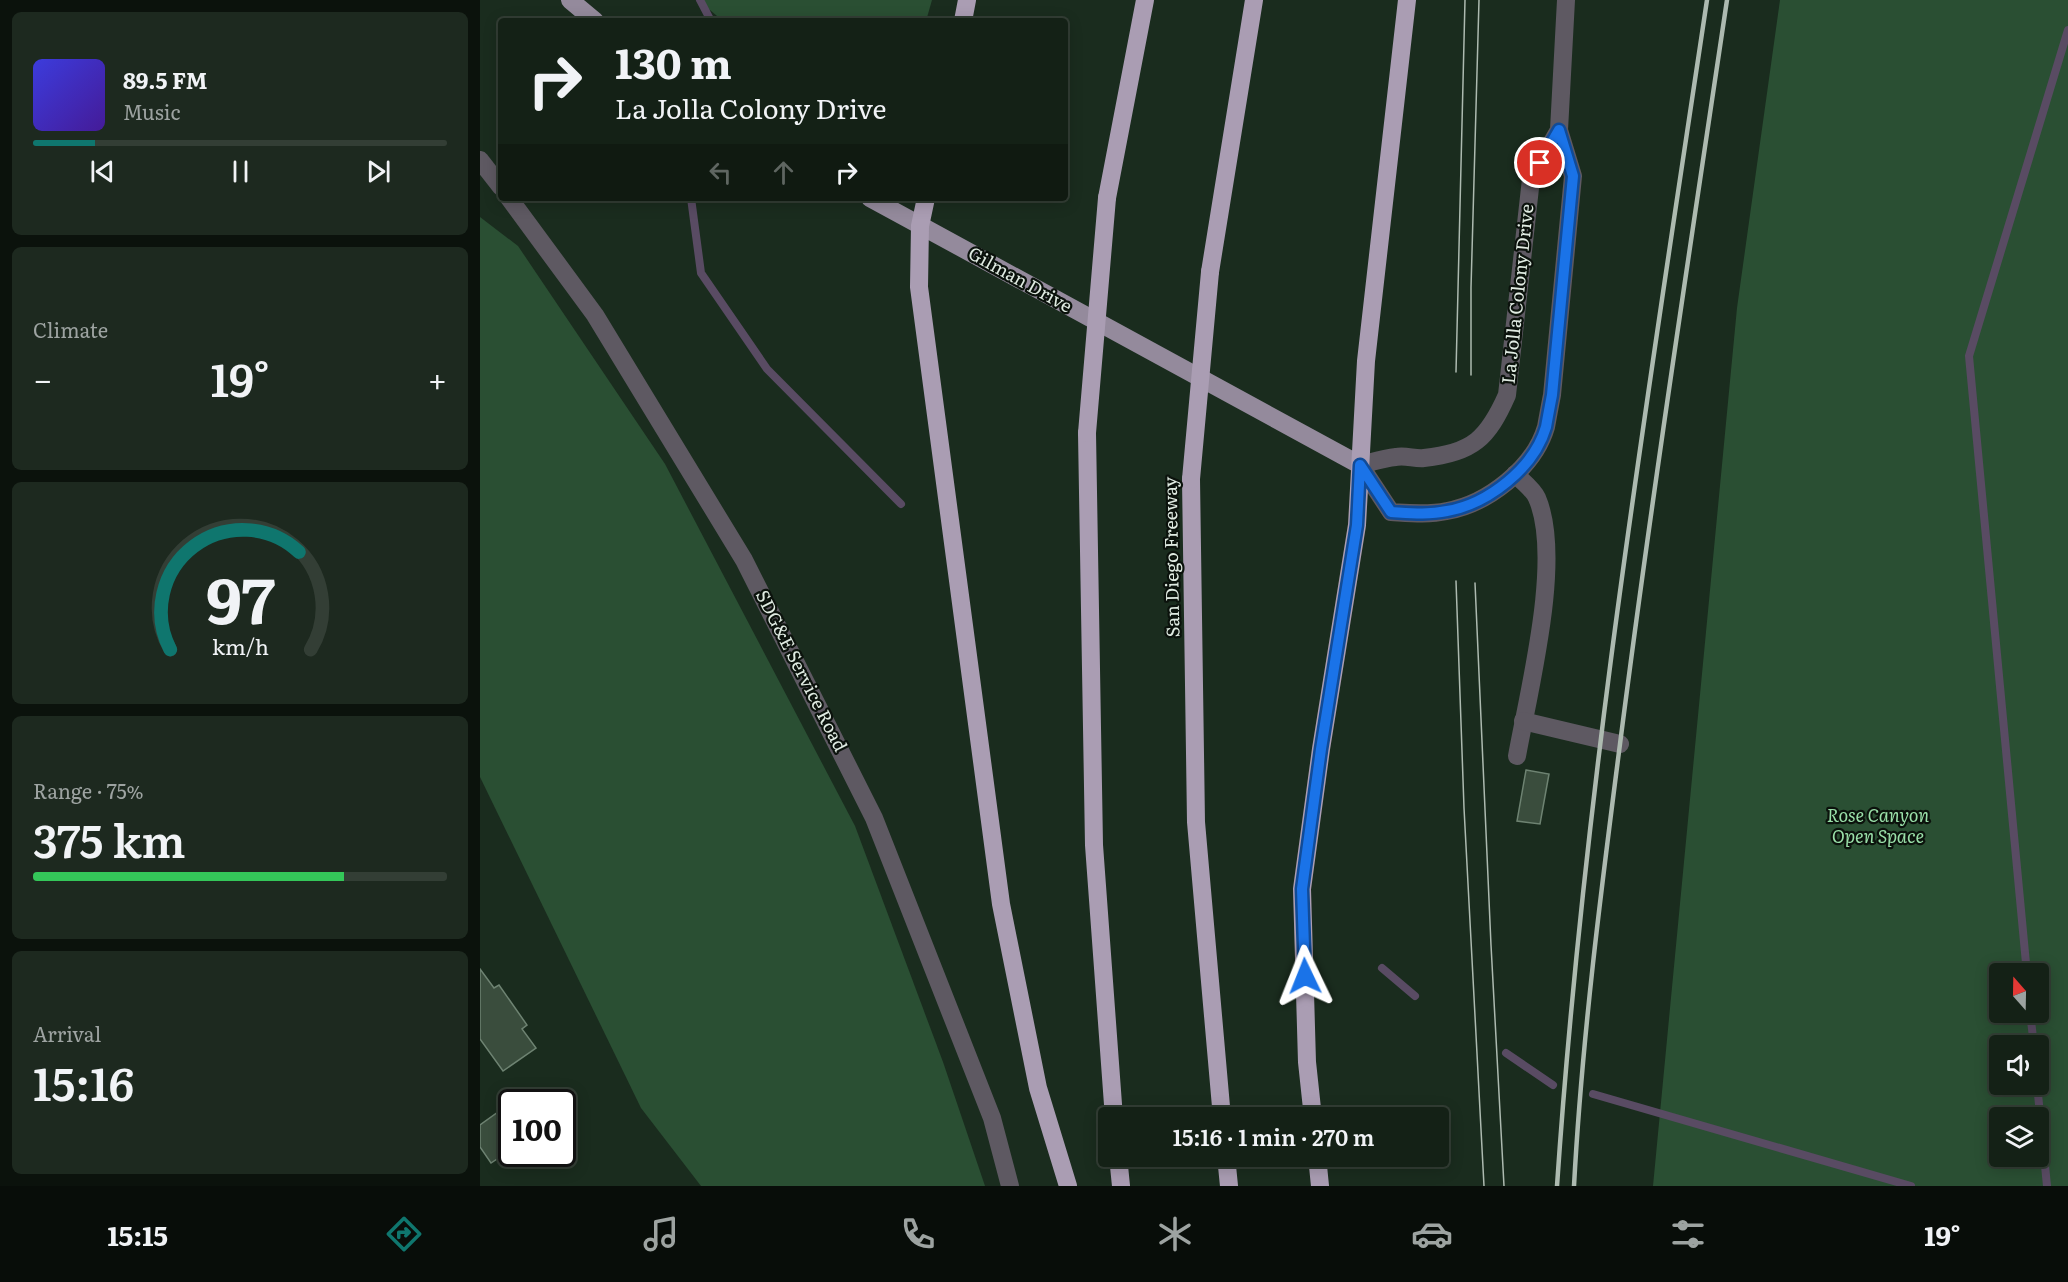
<!DOCTYPE html>
<html lang="en">
<head>
<meta charset="utf-8">
<style>
	body { margin:0; font-family:Literata,serif; background:#1d291f; color:#f1f3f6; height:100vh; display:flex; flex-direction:column; font-size:22px; white-space:nowrap }
	* { box-sizing:border-box; margin:0 }
	p { font-size:20px; color:#9da3a1 }
	.icon { flex:none; width:33px; height:33px; fill:none; stroke:currentColor; stroke-width:2; stroke-linecap:round; stroke-linejoin:round }
	.map { position:relative; flex:1; overflow:hidden }
	.details { display:flex; flex-direction:column; gap:12px; padding:12px; background:#0b120c; width:480px }
	.details>* { flex:none }
	.guide { position:absolute; left:18px; top:18px; width:570px; height:183px; border-radius:6px; box-shadow:0 3px 15px #0003,0 0 0 2px #333e35; background:#142116; color:#f1f3f6; overflow:hidden }
	.needle { width:39px; rotate:340deg }
	.buttons { position:absolute; left:1509px; top:963px; display:grid; gap:12px }
	.buttons a { display:grid; place-items:center; width:60px; height:60px; border-radius:6px; background:#142116; box-shadow:0 3px 15px #0003,0 0 0 2px #333e35; font-size:30px }
	.speed { position:absolute; left:18px; top:1089px; display:flex; gap:12px; font-size:30px; font-weight:700; text-align:center }
	.speed>* { display:grid; place-content:center; width:78px; height:78px; border-radius:50%; background:#142116; box-shadow:0 3px 15px #0003,0 0 0 2px #333e35; line-height:1 }
	.speed .limit { border:3px solid #111; border-radius:9px; background:#fff; color:#111 }
	.pin { position:absolute; display:grid; place-items:center; width:51px; height:51px; color:#fff; margin:-26px; border:3px solid #fff; border-radius:50%; box-shadow:0 2px 6px #0007 }
	.me { position:absolute; width:66px; margin:-33px; rotate:358deg; stroke-linejoin:round; filter:drop-shadow(0 0 4px #0008) }
	.turn { display:flex; align-items:center; gap:21px; height:126px; padding:0 18px; font-size:27px }
	.turn .icon { width:78px; height:78px; stroke-width:2.5 }
	.turn b { display:block; font-size:42px; line-height:51px }
	.lanes { display:flex; align-items:center; height:57px; padding:0 18px; background:#0003; justify-content:center; gap:30px; direction:ltr }
	.lanes .off { opacity:.35 }
	.big { font-size:45px; font-weight:600; line-height:1.1 }
	.details .card { flex:1; display:flex; flex-direction:column; justify-content:center; gap:9px; min-width:0; padding:0 21px; border-radius:9px; background:#1d291f }
	.details .dial { align-items:center; gap:0 }
	.dial svg { height:156px; overflow:visible; fill:none; stroke:#333e35; stroke-width:7; stroke-linecap:round; text-anchor:middle }
	.dial text { fill:#f1f3f6; stroke:none }
	.song { display:flex; align-items:center; gap:18px }
	.cover { width:72px; height:72px; border-radius:9px; background:linear-gradient(135deg,hsl(240 70% 55%),hsl(260 70% 35%)) }
	.played { height:6px; border-radius:3px; background:linear-gradient(90deg,#0f766e 15%,#333e35 15%) }
	.keys { display:flex; justify-content:space-around; direction:ltr }
	.heat { display:flex; justify-content:space-between; align-items:center; font-size:33px; direction:ltr }
	.charge { height:9px; border-radius:4px; background:linear-gradient(90deg,#34c759 75%,#333e35 0) }
	.trip { position:absolute; left:618px; top:1107px; width:351px; height:60px; border-radius:6px; background:#142116; box-shadow:0 3px 15px #0003,0 0 0 2px #333e35; font-weight:600; line-height:60px; text-align:center }
	.dock { display:flex; height:96px; justify-content:space-around; align-items:center; background:#080d09; color:#9da3a1 }
	.dock .icon { width:42px; height:42px }
	.dock .current { color:#0f766e }
	.dock b { font-size:27px; color:#f1f3f6 }
	main { display:flex; flex:1; min-height:0 }
	.map>svg:first-child { display:block }
	.green { fill:#2a4f33; fill-rule:evenodd }
	.lines { fill:none; stroke-linecap:round; stroke-linejoin:round }
	.stream { stroke:#594b63; stroke-width:8 }
	.building { fill:#3a4d3d; stroke:#6e8372; stroke-width:1.5 }
	.minor { stroke:#5e5962; stroke-width:18 }
	.major { stroke:#948a9c; stroke-width:18 }
	.highway { stroke:#aa9db3; stroke-width:18 }
	.tram { stroke:#adbab0; stroke-width:1.5 }
	.rail { stroke:#adbab0; stroke-width:4.5 }
	.highway-bridge { stroke:#aa9db3; stroke-width:18 }
	.route-casing { stroke:#114b97; stroke-width:15 }
	.route { stroke:#1a73e8; stroke-width:10 }
	.labels { text-anchor:middle; stroke-width:4.5; stroke-linejoin:round; paint-order:stroke }
	.street-label { font-size:18px; fill:#e0ebe2; stroke:#0b120c }
	.park-label { font-size:18px; font-style:italic; fill:#99dfa8; stroke:#0b120c }
</style>
</head>
<body>
<main>
<section class="details">
<div class="card">
<div class="song"><i class="cover"></i><div><b>89.5 FM</b><p>Music</p></div></div>
<div class="played"></div>
<div class="keys"><svg class="icon" aria-label="previous" viewBox="0 0 24 24"><path d="M18 5L8 12l10 7zM5 5v14"/></svg><svg class="icon" aria-label="pause" viewBox="0 0 24 24"><path d="M8 5v14M16 5v14"/></svg><svg class="icon" aria-label="next" viewBox="0 0 24 24"><path d="M6 5l10 7-10 7zM19 5v14"/></svg></div>
</div>
<div class="card"><p>Climate</p>
<div class="heat"><a>−</a><b class="big">19°</b><a>+</a></div>
</div>
<div class="card dial"><svg viewBox="0 0 100 80">
<path d="M14 69A42 42 0 1 1 86 69"/>
<path d="M14 69A42 42 0 0 1 80 19" stroke="#0f766e"/>
<text x="50" y="56" font-size="32" font-weight="700">97</text>
<text x="50" y="72" font-size="11">km/h</text>
</svg></div>
<div class="card"><p>Range · 75%</p><b class="big">375 km</b><div class="charge"></div></div>
<div class="card"><p>Arrival</p><b class="big">15:16</b></div>
</section>
<div class="map">
<svg width="1588" height="1186" viewBox="0 0 1588 1186">
	<rect width="100%" height="100%" fill="#1a2c1e"/>
	<g class="green">
		<path d="M 218,0 L 452,0 L 446,21 L 243,21 Z"/>
		<path d="M 1300,0 L 1588,0 L 1588,1186 L 1173,1186 L 1257,308 ZM 1520,974 L 1558,974 L 1558,1012 L 1520,1012 ZM 1520,1046 L 1558,1046 L 1558,1084 L 1520,1084 ZM 1520,1118 L 1558,1118 L 1558,1156 L 1520,1156 Z"/>
		<path d="M 0,217 L 38,246 L 185,464 L 375,826 L 463,1062 L 505,1186 L 221,1186 L 161,1108 L 0,777 Z"/>
	</g>
	<g class="lines">
		<g class="stream">
			<path d="M 220,0 L 231,21"/>
			<path d="M 211,198 L 221,273 L 287,369 L 421,504"/>
			<path d="M 902,968 L 935,996"/>
			<path d="M 1547,974 L 1489,356 L 1588,30"/>
			<path d="M 1550,1012 L 1554,1046"/>
			<path d="M 1026,1053 L 1073,1085"/>
			<path d="M 1557,1084 L 1567,1186"/>
			<path d="M 1113,1094 L 1431,1186"/>
		</g>
	</g>
	<g class="building">
		<path d="M 1046,770 L 1069,774 L 1060,824 L 1037,821 Z"/>
		<path d="M 0,969 L 14,988 L 19,985 L 47,1025 L 42,1029 L 56,1048 L 23,1071 L 0,1039 Z"/>
		<path d="M 32,1102 L 32,1149 L 11,1163 L 0,1147 L 0,1125 Z"/>
	</g>
	<g class="lines">
		<g class="minor">
			<path d="M 1079,130 L 1051,179 L 1027,395 C 1008,438 993,453 944,458 C 935,459 925,455 916,457 C 904,458 892,462 880,465 L 911,512 C 929,513 948,515 967,511 C 1007,504 1054,468 1066,427 C 1068,416 1070,405 1072,395 L 1093,176 L 1079,130 L 1086,0"/>
			<path d="M 0,160 L 21,187"/>
			<path d="M 29,198 L 115,315 L 264,560 L 394,818 L 512,1118 L 530,1186"/>
			<path d="M 1035,474 C 1042,481 1053,489 1057,498 C 1083,558 1049,689 1037,756"/>
			<path d="M 1043,721 L 1140,744"/>
		</g>
		<g class="major">
			<path d="M 90,0 L 115,21"/>
			<path d="M 390,198 L 880,465"/>
		</g>
		<g class="highway">
			<path d="M 483,21 L 487,0"/>
			<path d="M 446,198 L 440,226 L 439,287 L 521,904 L 558,1088 L 588,1186"/>
			<path d="M 627,198 L 665,0"/>
			<path d="M 730,272 L 774,0"/>
			<path d="M 607,433 L 614,845 L 634,1118"/>
			<path d="M 711,479 L 716,822 L 742,1118"/>
			<path d="M 833,1118 L 827,1062 L 822,889 L 841,749 L 877,525 L 886,361 L 927,0"/>
			<path d="M 638,1156 L 641,1186"/>
			<path d="M 746,1156 L 749,1186"/>
			<path d="M 837,1156 L 840,1186"/>
		</g>
		<g class="tram">
			<path d="M 976,372 L 985,0"/>
			<path d="M 991,375 L 991,288 L 999,0"/>
			<path d="M 976,581 L 984,808 L 1004,1186"/>
			<path d="M 995,583 L 1011,945 L 1024,1186"/>
		</g>
		<g class="rail">
			<path d="M 1077,1186 C 1104,788 1168,394 1227,0"/>
			<path d="M 1094,1186 C 1102,1038 1121,891 1140,744 C 1172,495 1210,248 1247,0"/>
		</g>
		<g class="highway-bridge">
			<path d="M 607,433 L 627,198"/>
			<path d="M 711,479 L 730,272"/>
		</g>
	</g>
	<g class="lines">
		<g class="route-casing">
			<path id="route" d="M 825,976 L 822,889 L 841,749 L 877,525 L 880,465 L 911,512 C 929,513 948,515 967,511 C 1008,504 1054,468 1066,427 C 1068,416 1070,405 1072,395 L 1093,176 L 1079,130 L 1060,163"/>
		</g>
		<use href="#route" class="route"/>
	</g>
	<g class="labels">
		<g class="street-label">
			<text transform="translate(540 280) rotate(29)" y="6">Gilman Drive</text>
			<text transform="translate(1038 294) rotate(-84)" y="6">La Jolla Colony Drive</text>
			<text transform="translate(692 557) rotate(-91)" y="6">San Diego Freeway</text>
			<text transform="translate(321 671) rotate(63)" y="6">SDG&amp;E Service Road</text>
		</g>
		<g class="park-label">
			<text x="1398" y="822">Rose Canyon<tspan x="1398" dy="21">Open Space</tspan></text>
		</g>
	</g>
</svg>
<div class="buttons">
<a><svg class="needle" viewBox="-14 -14 28 28"><path d="M0-13l5 13h-10z" fill="#e53935"/><path d="M0 13l5-13h-10z" fill="#9da3a1"/></svg></a>
<a><svg class="icon" aria-label="sound" viewBox="0 0 24 24"><path d="M4 9h4l5-4v14l-5-4H4zM17 9q2 3 0 6"/></svg></a>
<a><svg class="icon" aria-label="layers" viewBox="0 0 24 24"><path d="M12 4l9 5-9 5-9-5zM3 14l9 5 9-5"/></svg></a>
</div>
<div class="speed"><div class="limit">100</div></div>
<div class="pin" style="left:1060px;top:163px;background:#d93025"><svg class="icon" aria-label="arrive" viewBox="0 0 24 24"><path d="M6 21V4h12l-3 4 3 4H6"/></svg></div>
<svg class="me" style="left:825px;top:976px" viewBox="-20 -20 40 40"><path d="M0-17L14 15 0 8-14 15z" fill="#1a73e8" stroke="#fff" stroke-width="4"/></svg>
<div class="trip">15:16 · 1 min · 270 m</div>
<div class="guide">
<div class="turn"><svg class="icon" aria-label="right" viewBox="0 0 24 24"><path d="M7 20v-9h11M14 6l5 5-5 5"/></svg><div><b>130 m</b>La Jolla Colony Drive</div></div>
<div class="lanes"><svg class="icon off" aria-label="left" viewBox="0 0 24 24"><path d="M17 20v-9H6M10 6l-5 5 5 5"/></svg><svg class="icon off" aria-label="ahead" viewBox="0 0 24 24"><path d="M12 20V5M6 11l6-6 6 6"/></svg><svg class="icon" aria-label="right" viewBox="0 0 24 24"><path d="M7 20v-9h11M14 6l5 5-5 5"/></svg></div>
</div>
</div>
</main>
<nav class="dock">
<b>15:15</b>
<svg class="icon current" aria-label="directions" viewBox="0 0 24 24"><path d="M12 3l9 9-9 9-9-9zM9 14v-3h6M13 9l2 2-2 2"/></svg>
<svg class="icon" aria-label="music" viewBox="0 0 24 24"><path d="M9 18V5l10-2v13"/><circle cx="6" cy="18" r="3"/><circle cx="16" cy="16" r="3"/></svg>
<svg class="icon" aria-label="phone" viewBox="0 0 24 24"><path d="M5 4h4l2 5-3 2q2 4 5 5l2-3 5 2v4C11 20 4 13 5 4z"/></svg>
<svg class="icon" aria-label="climate" viewBox="0 0 24 24"><path d="M12 3v18M4 7l16 10M4 17L20 7"/></svg>
<svg class="icon" aria-label="car" viewBox="0 0 24 24"><path d="M5 17H2v-5l4-1 3-4h7l3 4 3 1v5h-3M9 17h6M6 11h13"/><circle cx="7" cy="17" r="2"/><circle cx="17" cy="17" r="2"/></svg>
<svg class="icon" aria-label="filters" viewBox="0 0 24 24"><path d="M4 7h16M4 17h16"/><circle cx="9" cy="7" r="2"/><circle cx="15" cy="17" r="2"/></svg>
<b>19°</b>
</nav>
</body>
</html>
